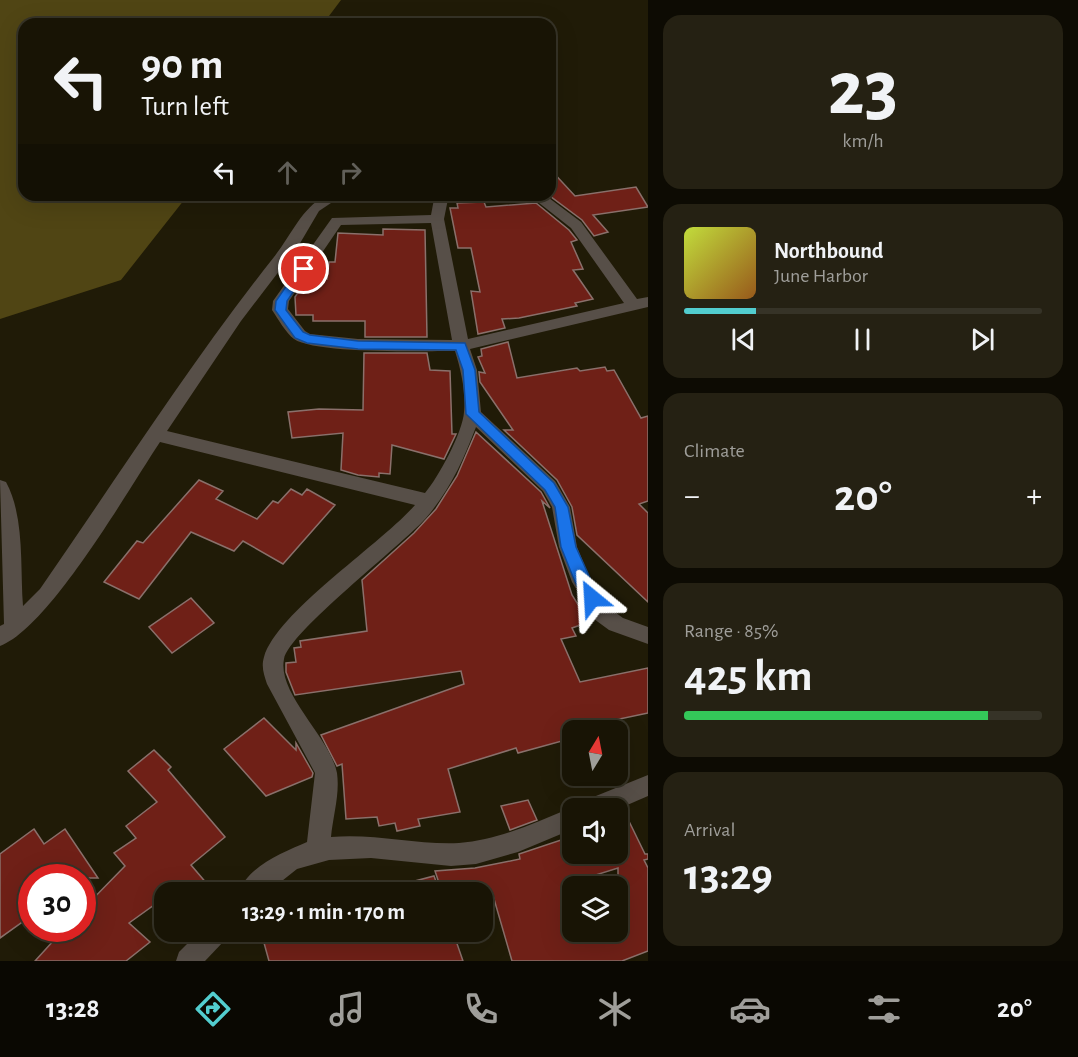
<!DOCTYPE html>
<html lang="en">
<head>
<meta charset="utf-8">
<style>
	body { margin:0; font-family:"Alegreya Sans",sans-serif; background:#252113; color:#f1f3f6; height:100vh; display:flex; flex-direction:column; font-size:22px; white-space:nowrap }
	* { box-sizing:border-box; margin:0 }
	p { font-size:20px; color:#9f9e9a }
	.icon { flex:none; width:33px; height:33px; fill:none; stroke:currentColor; stroke-width:2; stroke-linecap:round; stroke-linejoin:round }
	.map { position:relative; flex:1; overflow:hidden }
	.drawer { display:flex; flex-direction:column; gap:15px; padding:15px; background:#0d0b03; width:430px }
	.drawer>* { flex:none }
	.banner { position:absolute; left:18px; top:18px; width:538px; height:183px; border-radius:18px; box-shadow:0 6px 24px #0002,0 0 0 2px #363327; background:#181405; color:#f1f3f6; overflow:hidden }
	.needle { width:39px; rotate:10deg }
	.buttons { position:absolute; left:562px; top:720px; display:grid; gap:12px }
	.buttons a { display:grid; place-items:center; width:66px; height:66px; border-radius:12px; background:#181405; box-shadow:0 6px 24px #0002,0 0 0 2px #363327; font-size:30px }
	.speed { position:absolute; left:18px; top:864px; display:flex; gap:12px; font-size:30px; font-weight:700; text-align:center }
	.speed>* { display:grid; place-content:center; width:78px; height:78px; border-radius:50%; background:#181405; box-shadow:0 6px 24px #0002,0 0 0 2px #363327; line-height:1 }
	.speed .limit { border:9px solid #d22; background:#fff; color:#111 }
	.pin { position:absolute; display:grid; place-items:center; width:51px; height:51px; color:#fff; margin:-26px; border:3px solid #fff; border-radius:50%; box-shadow:0 2px 6px #0007 }
	.me { position:absolute; width:66px; margin:-33px; rotate:333deg; stroke-linejoin:round; filter:drop-shadow(0 0 4px #0008) }
	.turn { display:flex; align-items:center; gap:21px; height:126px; padding:0 24px; font-size:27px }
	.turn .icon { width:78px; height:78px; stroke-width:2.5 }
	.turn b { display:block; font-size:42px; line-height:51px }
	.lanes { display:flex; align-items:center; height:57px; padding:0 24px; background:#0003; justify-content:center; gap:30px; direction:ltr }
	.lanes .off { opacity:.35 }
	.big { font-size:45px; font-weight:600; line-height:1.1 }
	.drawer .widget { flex:1; display:flex; flex-direction:column; justify-content:center; gap:9px; min-width:0; padding:0 21px; border-radius:18px; background:#252113 }
	.drawer .dial { align-items:center; gap:0 }
	.dial b { font-size:78px; line-height:1 }
	.song { display:flex; align-items:center; gap:18px }
	.cover { width:72px; height:72px; border-radius:9px; background:linear-gradient(135deg,hsl(70 70% 55%),hsl(30 70% 35%)) }
	.played { height:6px; border-radius:3px; background:linear-gradient(90deg,#52cdcf 20%,#363327 20%) }
	.keys { display:flex; justify-content:space-around; direction:ltr }
	.heat { display:flex; justify-content:space-between; align-items:center; font-size:33px; direction:ltr }
	.charge { height:9px; border-radius:4px; background:linear-gradient(90deg,#34c759 85%,#363327 0) }
	.trip { position:absolute; left:154px; top:882px; width:339px; height:60px; border-radius:18px; background:#181405; box-shadow:0 6px 24px #0002,0 0 0 2px #363327; font-weight:600; line-height:60px; text-align:center }
	.menu { display:flex; height:96px; justify-content:space-around; align-items:center; background:#0a0802; color:#9f9e9a }
	.menu .icon { width:42px; height:42px }
	.menu .on { color:#52cdcf }
	.menu b { font-size:27px; color:#f1f3f6 }
	main { display:flex; flex:1; min-height:0 }
	.map>svg:first-child { display:block }
	.forest { fill:#504514 }
	.building { fill:#6f2017; stroke:#8a706b; stroke-width:1.5; fill-rule:evenodd }
	.lines { fill:none; stroke-linecap:round; stroke-linejoin:round }
	.street { fill:#574f48; fill-rule:evenodd }
	.route { fill:#1a73e8; stroke:#114b97; stroke-width:1.5 }
</style>
</head>
<body>
<main>
<div class="map">
<svg width="648" height="961" viewBox="0 0 648 961">
	<rect width="100%" height="100%" fill="#201b07"/>
	<path class="forest" d="M 0,0 L 341,0 L 323,24 L 24,24 L 24,195 L 188,195 L 121,280 L 0,319 Z"/>
	<g class="building">
		<path d="M 550,169 L 575,196 L 636,187 L 648,207 L 593,215 L 608,232 L 594,236 L 582,220 L 550,196 Z"/>
		<path d="M 484,202 L 486,207 L 536,203 L 569,230 L 577,240 L 571,242 L 583,269 L 573,270 L 593,299 L 575,303 L 577,306 L 519,318 L 502,319 L 505,328 L 478,334 L 471,291 L 480,292 L 471,248 L 458,248 L 450,208 L 458,208 L 457,203 Z"/>
		<path d="M 383,229 L 425,230 L 427,337 L 365,337 L 365,321 L 313,321 L 313,315 L 296,315 L 295,297 L 310,274 L 327,279 L 329,262 L 335,262 L 338,233 L 383,235 Z"/>
		<path d="M 508,342 L 517,378 L 577,368 L 580,371 L 605,367 L 607,371 L 614,370 L 641,418 L 648,416 L 648,501 L 639,504 L 648,513 L 648,602 L 577,535 L 572,507 L 557,480 L 504,430 L 513,430 L 480,382 L 479,372 L 485,373 L 478,357 L 482,356 L 481,349 Z"/>
		<path d="M 364,353 L 427,353 L 430,370 L 450,371 L 452,434 L 456,434 L 444,459 L 392,445 L 390,474 L 379,473 L 379,477 L 358,475 L 341,470 L 343,433 L 292,438 L 288,412 L 319,409 L 363,410 Z"/>
		<path d="M 476,432 L 541,492 L 550,508 L 542,501 L 572,595 L 589,622 L 572,628 L 576,636 L 561,639 L 580,682 L 648,668 L 648,713 L 591,725 L 593,730 L 573,730 L 573,738 L 518,753 L 516,748 L 448,769 L 460,812 L 418,819 L 420,826 L 397,831 L 395,823 L 379,826 L 377,817 L 346,819 L 342,764 L 337,766 L 321,735 L 464,684 L 461,671 L 295,695 L 286,672 L 286,663 L 296,662 L 294,648 L 301,647 L 300,641 L 367,631 L 362,580 L 414,533 L 436,509 L 457,476 Z"/>
		<path d="M 199,480 L 223,491 L 216,499 L 257,519 L 273,501 L 278,503 L 291,489 L 302,495 L 307,489 L 335,505 L 283,564 L 243,541 L 234,551 L 191,532 L 139,599 L 104,582 L 137,541 L 143,543 Z"/>
		<path d="M 191,598 L 214,623 L 172,653 L 149,627 Z"/>
		<path d="M 264,718 L 296,750 L 296,743 L 313,773 L 312,777 L 266,796 L 224,749 Z"/>
		<path d="M 154,750 L 171,767 L 168,770 L 225,837 L 191,865 L 214,892 L 165,892 L 165,897 L 129,923 L 150,942 L 126,961 L 35,961 L 65,928 L 82,928 L 82,910 L 125,866 L 114,853 L 136,838 L 126,826 L 157,802 L 128,771 Z"/>
		<path d="M 528,800 L 537,820 L 510,830 L 501,806 Z"/>
		<path d="M 623,809 L 645,854 L 648,854 L 648,859 L 644,860 L 648,868 L 648,951 L 622,961 L 512,961 L 492,892 L 442,892 L 435,871 L 475,868 L 520,859 L 519,854 L 573,836 L 573,854 L 618,854 L 618,811 ZM 618,868 L 618,932 L 573,932 L 573,882 Z"/>
		<path d="M 34,829 L 44,844 L 65,829 L 98,878 L 32,878 L 32,915 L 0,938 L 0,854 Z"/>
		<path d="M 434,876 L 440,892 L 373,892 Z"/>
		<path d="M 261,932 L 453,932 L 463,961 L 269,961 Z"/>
	</g>
	<g class="lines">
		<g class="street">
			<path d="M 326,195 L 343,195 L 319,211 L 299,245 L 241,321 L 167,431 L 425,493 C 438,478 463,432 464,412 C 466,393 461,370 455,351 C 425,351 315,354 294,339 C 286,333 278,319 272,310 L 273,301 L 332,218 L 431,215 L 434,199 L 429,195 L 518,195 L 511,199 L 448,199 L 444,219 L 468,339 L 624,303 L 571,228 L 529,195 L 545,195 L 581,222 L 637,299 L 648,297 L 648,307 L 470,349 L 477,370 L 481,412 L 555,481 L 570,507 L 577,547 L 590,579 L 608,607 L 623,618 L 648,627 L 648,644 L 609,630 L 594,619 L 572,582 L 559,547 L 552,507 L 543,491 L 476,427 C 463,461 450,490 426,518 C 401,546 289,632 284,659 C 277,694 330,737 337,773 C 340,794 333,816 331,837 C 374,833 416,845 459,843 C 500,840 536,822 573,807 L 577,808 L 573,808 L 573,829 L 518,852 L 476,864 L 451,866 L 371,858 L 329,860 L 297,869 L 268,892 L 239,892 C 248,866 284,852 307,842 L 315,773 L 267,684 C 264,675 261,667 264,657 C 278,611 380,545 415,505 L 160,442 C 128,490 49,628 0,646 L 0,626 L 4,624 L 0,480 L 6,482 C 25,517 20,568 23,606 L 40,589 C 117,478 190,363 274,257 C 293,233 300,210 326,195 ZM 431,223 L 452,340 L 358,339 L 310,334 L 305,331 L 288,309 L 289,301 L 341,225 Z"/>
			<path d="M 648,775 L 648,796 L 618,809 L 583,808 L 586,800 Z"/>
			<path d="M 199,932 L 227,932 L 224,941 L 205,961 L 176,961 L 179,952 Z"/>
		</g>
	</g>
	<path class="route" d="M 304,265 L 309,269 L 287,301 L 286,310 L 303,332 L 310,335 L 358,341 L 465,343 L 475,370 L 479,412 L 554,483 L 568,507 L 576,547 L 599,598 L 597,602 L 586,602 L 575,582 L 561,547 L 555,507 L 545,490 L 466,414 L 463,370 L 456,350 L 358,349 L 307,343 L 295,338 L 275,310 L 276,301 L 300,266 Z"/>
</svg>
<div class="buttons">
<a><svg class="needle" viewBox="-14 -14 28 28"><path d="M0-13l5 13h-10z" fill="#e53935"/><path d="M0 13l5-13h-10z" fill="#9f9e9a"/></svg></a>
<a><svg class="icon" aria-label="sound" viewBox="0 0 24 24"><path d="M4 9h4l5-4v14l-5-4H4zM17 9q2 3 0 6"/></svg></a>
<a><svg class="icon" aria-label="layers" viewBox="0 0 24 24"><path d="M12 4l9 5-9 5-9-5zM3 14l9 5 9-5"/></svg></a>
</div>
<div class="speed"><div class="limit">30</div></div>
<div class="pin" style="left:304px;top:269px;background:#d93025"><svg class="icon" aria-label="arrive" viewBox="0 0 24 24"><path d="M6 21V4h12l-3 4 3 4H6"/></svg></div>
<svg class="me" style="left:592px;top:598px" viewBox="-20 -20 40 40"><path d="M0-17L14 15 0 8-14 15z" fill="#1a73e8" stroke="#fff" stroke-width="4"/></svg>
<div class="trip">13:29 · 1 min · 170 m</div>
<div class="banner">
<div class="turn"><svg class="icon" aria-label="left" viewBox="0 0 24 24"><path d="M17 20v-9H6M10 6l-5 5 5 5"/></svg><div><b>90 m</b>Turn left</div></div>
<div class="lanes"><svg class="icon" aria-label="left" viewBox="0 0 24 24"><path d="M17 20v-9H6M10 6l-5 5 5 5"/></svg><svg class="icon off" aria-label="ahead" viewBox="0 0 24 24"><path d="M12 20V5M6 11l6-6 6 6"/></svg><svg class="icon off" aria-label="right" viewBox="0 0 24 24"><path d="M7 20v-9h11M14 6l5 5-5 5"/></svg></div>
</div>
</div>
<section class="drawer">
<div class="widget dial"><b>23</b><p>km/h</p></div>
<div class="widget">
<div class="song"><i class="cover"></i><div><b>Northbound</b><p>June Harbor</p></div></div>
<div class="played"></div>
<div class="keys"><svg class="icon" aria-label="previous" viewBox="0 0 24 24"><path d="M18 5L8 12l10 7zM5 5v14"/></svg><svg class="icon" aria-label="pause" viewBox="0 0 24 24"><path d="M8 5v14M16 5v14"/></svg><svg class="icon" aria-label="next" viewBox="0 0 24 24"><path d="M6 5l10 7-10 7zM19 5v14"/></svg></div>
</div>
<div class="widget"><p>Climate</p>
<div class="heat"><a>−</a><b class="big">20°</b><a>+</a></div>
</div>
<div class="widget"><p>Range · 85%</p><b class="big">425 km</b><div class="charge"></div></div>
<div class="widget"><p>Arrival</p><b class="big">13:29</b></div>
</section>
</main>
<nav class="menu">
<b>13:28</b>
<svg class="icon on" aria-label="directions" viewBox="0 0 24 24"><path d="M12 3l9 9-9 9-9-9zM9 14v-3h6M13 9l2 2-2 2"/></svg>
<svg class="icon" aria-label="music" viewBox="0 0 24 24"><path d="M9 18V5l10-2v13"/><circle cx="6" cy="18" r="3"/><circle cx="16" cy="16" r="3"/></svg>
<svg class="icon" aria-label="phone" viewBox="0 0 24 24"><path d="M5 4h4l2 5-3 2q2 4 5 5l2-3 5 2v4C11 20 4 13 5 4z"/></svg>
<svg class="icon" aria-label="climate" viewBox="0 0 24 24"><path d="M12 3v18M4 7l16 10M4 17L20 7"/></svg>
<svg class="icon" aria-label="car" viewBox="0 0 24 24"><path d="M5 17H2v-5l4-1 3-4h7l3 4 3 1v5h-3M9 17h6M6 11h13"/><circle cx="7" cy="17" r="2"/><circle cx="17" cy="17" r="2"/></svg>
<svg class="icon" aria-label="filters" viewBox="0 0 24 24"><path d="M4 7h16M4 17h16"/><circle cx="9" cy="7" r="2"/><circle cx="15" cy="17" r="2"/></svg>
<b>20°</b>
</nav>
</body>
</html>
